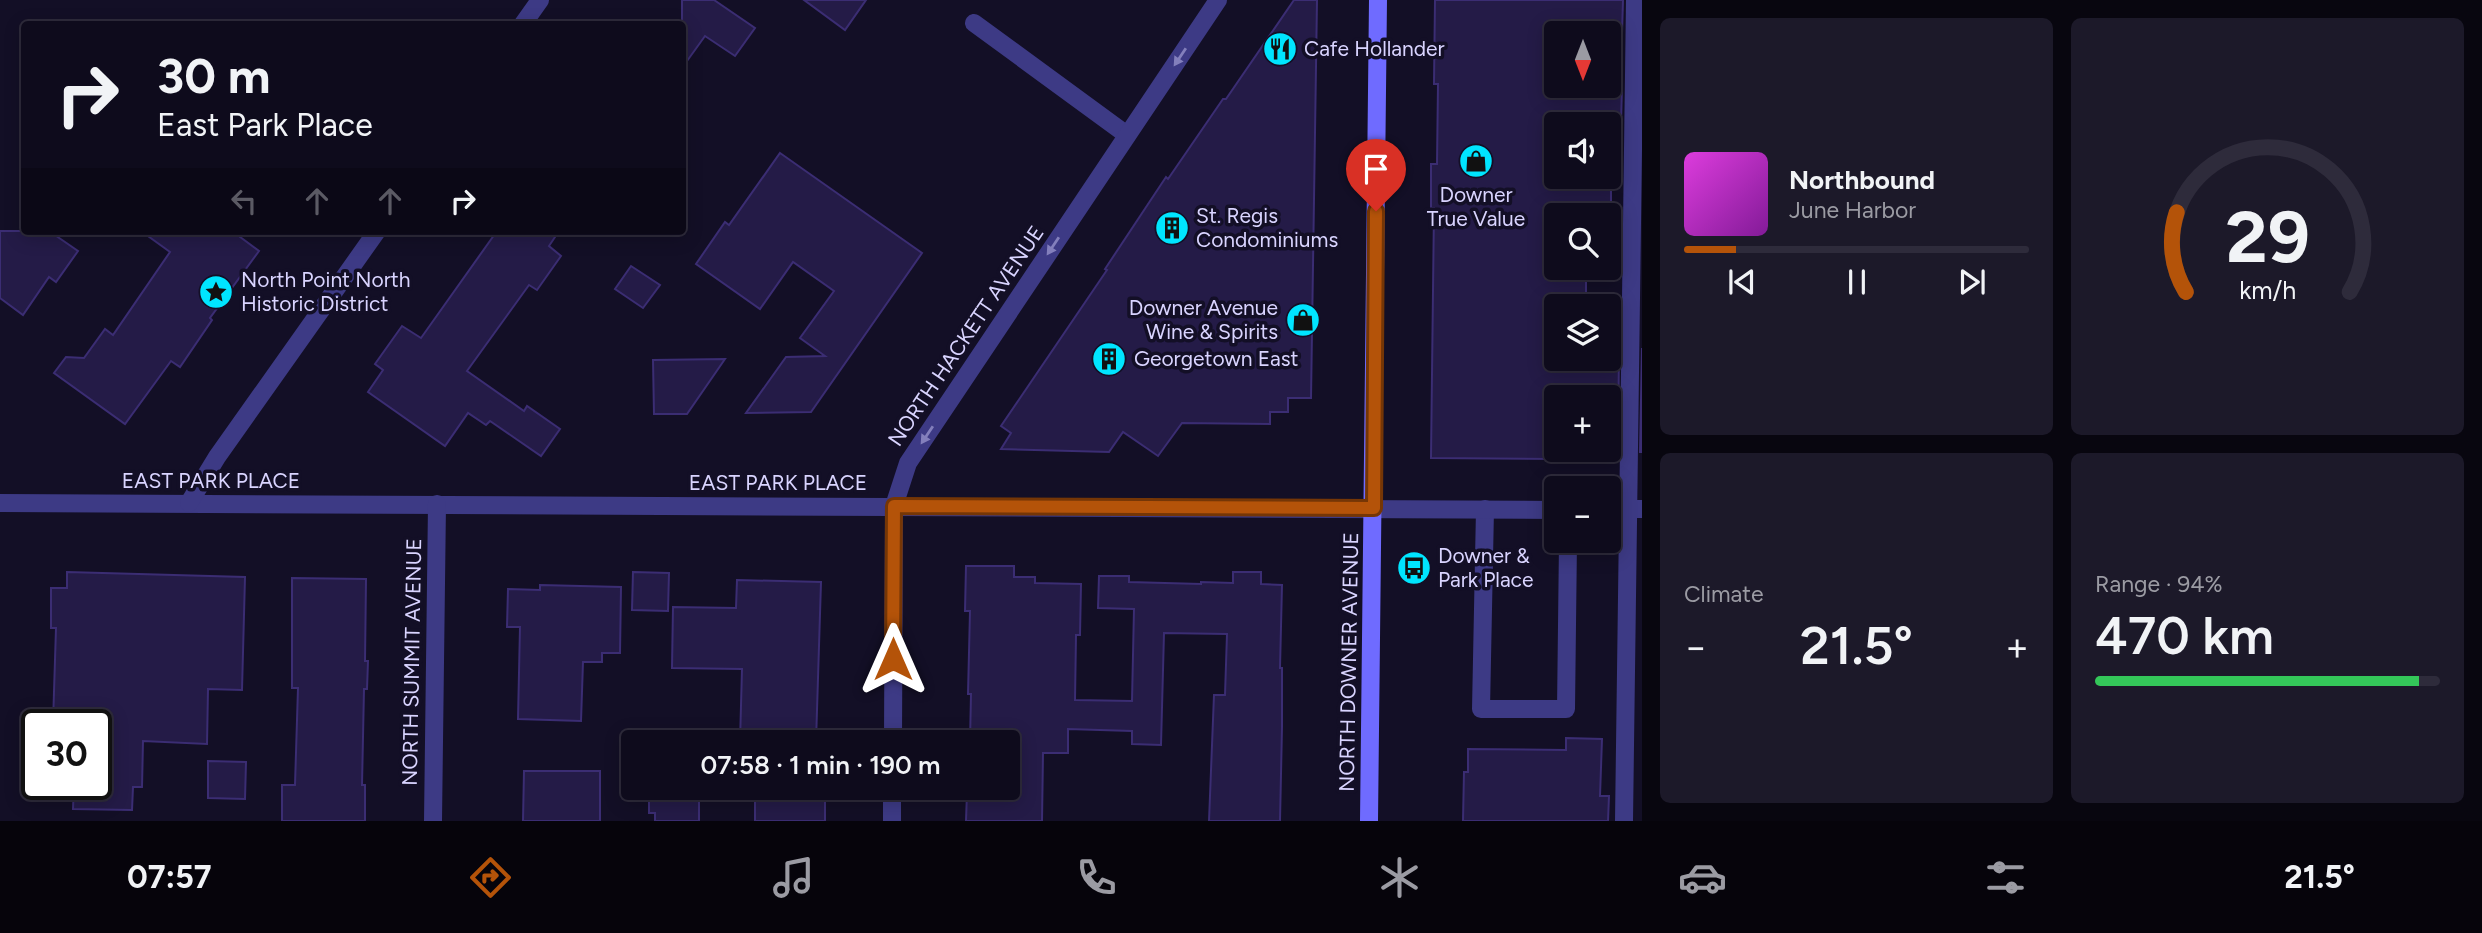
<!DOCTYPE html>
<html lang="en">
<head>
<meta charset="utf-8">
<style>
	body { margin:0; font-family:Figtree,sans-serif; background:#1c1929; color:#f1f3f6; height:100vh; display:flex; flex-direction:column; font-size:26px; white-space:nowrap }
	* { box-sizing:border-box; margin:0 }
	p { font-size:23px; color:#9b9ba3 }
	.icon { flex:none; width:38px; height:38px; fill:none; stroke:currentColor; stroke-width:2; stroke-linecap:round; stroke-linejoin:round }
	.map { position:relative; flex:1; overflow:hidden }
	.details { display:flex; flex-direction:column; gap:18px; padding:18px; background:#08060f; width:840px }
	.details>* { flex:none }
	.guide { position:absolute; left:21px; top:21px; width:665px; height:214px; border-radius:7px; box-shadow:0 4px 18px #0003,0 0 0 2px #2e2b3b; background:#0e0b1c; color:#f1f3f6; overflow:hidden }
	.needle { width:46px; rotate:180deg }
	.tools { position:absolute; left:1544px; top:21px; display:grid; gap:14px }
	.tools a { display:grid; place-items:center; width:77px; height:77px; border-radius:7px; background:#0e0b1c; box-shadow:0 4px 18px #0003,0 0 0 2px #2e2b3b; font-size:35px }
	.speed { position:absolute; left:21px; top:709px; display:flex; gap:14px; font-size:35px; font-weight:700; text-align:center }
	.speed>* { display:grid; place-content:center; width:91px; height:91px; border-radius:50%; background:#0e0b1c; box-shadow:0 4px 18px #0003,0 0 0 2px #2e2b3b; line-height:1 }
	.speed .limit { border:4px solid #111; border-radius:10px; background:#fff; color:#111 }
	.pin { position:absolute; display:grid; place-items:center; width:60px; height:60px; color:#fff; margin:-72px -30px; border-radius:50% 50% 50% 0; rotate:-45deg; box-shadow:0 0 7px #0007 }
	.pin .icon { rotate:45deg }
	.me { position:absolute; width:77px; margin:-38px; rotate:0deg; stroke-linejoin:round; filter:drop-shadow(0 0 5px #0008) }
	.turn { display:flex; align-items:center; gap:24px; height:147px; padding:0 21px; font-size:32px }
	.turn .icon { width:91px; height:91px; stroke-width:2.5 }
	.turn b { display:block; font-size:49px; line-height:60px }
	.lanes { display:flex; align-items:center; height:66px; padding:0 21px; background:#0003; justify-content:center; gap:35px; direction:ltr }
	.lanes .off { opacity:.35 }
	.big { font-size:52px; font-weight:600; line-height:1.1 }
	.details .widget { flex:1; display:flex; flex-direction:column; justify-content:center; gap:10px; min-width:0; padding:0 24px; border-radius:10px; background:#1c1929 }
	.details .dial { align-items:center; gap:0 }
	.dial svg { height:182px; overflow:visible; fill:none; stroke:#2e2b3b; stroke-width:7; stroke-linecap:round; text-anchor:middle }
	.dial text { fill:#f1f3f6; stroke:none }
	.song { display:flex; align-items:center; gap:21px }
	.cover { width:84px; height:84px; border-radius:10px; background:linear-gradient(135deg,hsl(300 70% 55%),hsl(290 70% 35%)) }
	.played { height:7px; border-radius:4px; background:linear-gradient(90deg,#b45309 15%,#2e2b3b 15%) }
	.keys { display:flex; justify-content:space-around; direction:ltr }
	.heat { display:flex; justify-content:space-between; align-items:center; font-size:38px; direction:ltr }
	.charge { height:10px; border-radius:5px; background:linear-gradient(90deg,#34c759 94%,#2e2b3b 0) }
	.details .tiles { flex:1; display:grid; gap:18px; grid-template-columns:repeat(2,1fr) }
	.trip { position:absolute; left:621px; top:730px; width:399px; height:70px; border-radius:7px; background:#0e0b1c; box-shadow:0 4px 18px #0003,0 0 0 2px #2e2b3b; font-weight:600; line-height:70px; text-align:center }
	.menu { display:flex; height:112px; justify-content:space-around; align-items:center; background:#06040b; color:#9b9ba3 }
	.menu .icon { width:49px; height:49px }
	.menu .active { color:#b45309 }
	.menu b { font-size:32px; color:#f1f3f6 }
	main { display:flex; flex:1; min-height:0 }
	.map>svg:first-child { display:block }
	.building { fill:#241b47; stroke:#3b2d73; stroke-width:2 }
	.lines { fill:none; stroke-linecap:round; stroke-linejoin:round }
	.lane { stroke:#3d3a85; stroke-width:18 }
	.street { stroke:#3d3a85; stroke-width:18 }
	.secondary { stroke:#6f6bff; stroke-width:18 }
	.oneway { fill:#837fbc }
	.route-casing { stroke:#753606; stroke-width:18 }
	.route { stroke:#b45309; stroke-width:12 }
	.labels { text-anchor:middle; stroke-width:7; stroke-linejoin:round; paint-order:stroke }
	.poi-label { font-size:21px; fill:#d9d4ff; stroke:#130f26; text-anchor:start }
	.street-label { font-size:21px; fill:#d9d4ff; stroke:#130f26 }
</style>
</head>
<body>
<main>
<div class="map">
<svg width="1642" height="821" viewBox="0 0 1642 821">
	<rect width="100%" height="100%" fill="#130f26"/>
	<g class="building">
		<path d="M 682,0 L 714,0 L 755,28 L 735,56 L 705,36 L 682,68 Z"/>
		<path d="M 804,0 L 866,0 L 845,30 Z"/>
		<path d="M 1294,0 L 1317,0 L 1311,398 L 1288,398 L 1288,412 L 1270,412 L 1270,424 L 1182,423 L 1158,456 L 1123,432 L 1109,452 L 1001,449 L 1011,433 L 1001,426 L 1107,270 L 1105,269 L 1166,177 L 1168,179 L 1223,99 L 1226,99 Z"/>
		<path d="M 1435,0 L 1623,0 L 1622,33 L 1556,33 L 1556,86 L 1622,86 L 1621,124 L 1556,124 L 1556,177 L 1611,177 L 1611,210 L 1556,209 L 1556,268 L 1586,268 L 1586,306 L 1556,306 L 1556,359 L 1608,359 L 1608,347 L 1619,347 L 1618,452 L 1608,452 L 1608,397 L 1556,397 L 1556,459 L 1431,458 L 1434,208 L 1431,208 L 1431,164 L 1437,164 L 1438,84 L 1434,84 Z"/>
		<path d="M 780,153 L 922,253 L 811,412 L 746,413 L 786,357 L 825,356 L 800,338 L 834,291 L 793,262 L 760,309 L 696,264 L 725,222 L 729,225 Z"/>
		<path d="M 0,231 L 49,231 L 78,251 L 56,282 L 49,277 L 23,315 L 0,298 Z"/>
		<path d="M 141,231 L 232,231 L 259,251 L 210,318 L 212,320 L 180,367 L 171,361 L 125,424 L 54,373 L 66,357 L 84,358 L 105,329 L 113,335 L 170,252 Z"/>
		<path d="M 497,231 L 559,231 L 549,246 L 561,256 L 537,290 L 529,285 L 467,371 L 524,411 L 527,406 L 560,429 L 541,456 L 490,421 L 486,425 L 468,413 L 445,446 L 368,392 L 383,370 L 375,364 L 402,326 L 421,338 Z"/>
		<path d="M 631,266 L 660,285 L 643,308 L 615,289 Z"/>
		<path d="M 1642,348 L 1642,452 L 1640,452 Z"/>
		<path d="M 725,359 L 687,414 L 654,414 L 653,360 Z"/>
		<path d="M 966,566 L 1014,566 L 1014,577 L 1035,577 L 1035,583 L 1081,584 L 1080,635 L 1076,635 L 1075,700 L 1132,701 L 1134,609 L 1098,608 L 1099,576 L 1129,576 L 1129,582 L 1201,584 L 1201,582 L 1233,583 L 1233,572 L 1261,572 L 1261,584 L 1282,585 L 1280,668 L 1282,668 L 1282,727 L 1280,821 L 1209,821 L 1214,695 L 1225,695 L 1227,634 L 1164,633 L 1161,745 L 1132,744 L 1132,731 L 1068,729 L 1068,753 L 1043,753 L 1042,821 L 966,821 L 967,792 L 981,792 L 981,788 L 1008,788 L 1008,742 L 970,742 L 971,694 L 968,694 L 970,611 L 965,611 Z"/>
		<path d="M 67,572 L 245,577 L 242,690 L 208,689 L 207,744 L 143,741 L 142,787 L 133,787 L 132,810 L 73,809 L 74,784 L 96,784 L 96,724 L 53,724 L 56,628 L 51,628 L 51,588 L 67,588 Z"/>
		<path d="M 633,572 L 669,573 L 668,611 L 632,610 Z"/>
		<path d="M 292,578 L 366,579 L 365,661 L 368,661 L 367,689 L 364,689 L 362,785 L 365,785 L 365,821 L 282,821 L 282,785 L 295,785 L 298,688 L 292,688 Z"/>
		<path d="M 737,580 L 821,582 L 816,742 L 740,742 L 742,669 L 672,668 L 673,607 L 736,608 Z"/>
		<path d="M 540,585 L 621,587 L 620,653 L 602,653 L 602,662 L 583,662 L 581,721 L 518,719 L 520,627 L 507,627 L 508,589 L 540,590 Z"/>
		<path d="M 1566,738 L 1602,739 L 1600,796 L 1609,796 L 1608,821 L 1463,821 L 1464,772 L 1468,772 L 1468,749 L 1566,750 Z"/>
		<path d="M 208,761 L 246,762 L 245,799 L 208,798 Z"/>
		<path d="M 524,771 L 600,771 L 600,821 L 523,821 Z"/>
		<path d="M 649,788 L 699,788 L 699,821 L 655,821 L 655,813 L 649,813 Z"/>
		<rect x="755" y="788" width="70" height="33"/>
	</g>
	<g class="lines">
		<g class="lane">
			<path d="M 974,23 L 1127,135"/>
			<path d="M 1485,509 L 1481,709 L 1566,709 L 1568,541"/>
			<path d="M 1624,821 L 1635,0"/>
		</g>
		<g class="street">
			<path d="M 523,24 L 540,0"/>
			<path d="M 0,503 L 1556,510"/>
			<path d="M 189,503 L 217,457 L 377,231"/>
			<path d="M 1608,509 L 1642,509"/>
			<path d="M 893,742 L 894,506 L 908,463 L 1218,0"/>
			<path d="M 433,821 L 437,504"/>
			<path d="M 892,821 L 892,788"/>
		</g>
		<path class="secondary" d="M 1369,821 L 1378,0"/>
	</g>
	<defs><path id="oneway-solid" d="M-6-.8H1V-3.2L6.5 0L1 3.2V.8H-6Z" transform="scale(1.75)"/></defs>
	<g class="oneway">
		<use href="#oneway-solid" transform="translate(1180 57) rotate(124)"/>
		<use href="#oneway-solid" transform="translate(1053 246) rotate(124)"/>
		<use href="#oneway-solid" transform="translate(927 435) rotate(124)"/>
	</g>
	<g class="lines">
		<g class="route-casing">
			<path id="route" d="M 893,659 L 894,506 L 1374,508 L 1376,211"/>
		</g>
		<use href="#route" class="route"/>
	</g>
	<defs>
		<g id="restaurant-disc" transform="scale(1.75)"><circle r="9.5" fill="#00e5ff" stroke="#130f26"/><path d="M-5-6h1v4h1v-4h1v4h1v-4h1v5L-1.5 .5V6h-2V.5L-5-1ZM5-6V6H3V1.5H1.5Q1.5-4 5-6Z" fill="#111"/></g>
		<g id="shop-disc" transform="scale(1.75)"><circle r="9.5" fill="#00e5ff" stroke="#130f26"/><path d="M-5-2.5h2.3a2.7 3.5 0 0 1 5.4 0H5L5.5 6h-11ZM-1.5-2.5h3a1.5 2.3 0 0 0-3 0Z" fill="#111"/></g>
		<g id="building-disc" transform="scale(1.75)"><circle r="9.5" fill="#00e5ff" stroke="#130f26"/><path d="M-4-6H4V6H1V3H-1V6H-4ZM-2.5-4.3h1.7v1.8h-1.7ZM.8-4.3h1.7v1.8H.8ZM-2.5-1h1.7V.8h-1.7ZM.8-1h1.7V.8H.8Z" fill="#111"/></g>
		<g id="sight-disc" transform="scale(1.75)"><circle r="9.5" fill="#00e5ff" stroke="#130f26"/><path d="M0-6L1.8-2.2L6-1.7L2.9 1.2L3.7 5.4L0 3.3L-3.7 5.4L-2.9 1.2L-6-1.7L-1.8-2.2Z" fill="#111"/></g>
		<g id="bus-disc" transform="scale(1.75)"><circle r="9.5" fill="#00e5ff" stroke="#130f26"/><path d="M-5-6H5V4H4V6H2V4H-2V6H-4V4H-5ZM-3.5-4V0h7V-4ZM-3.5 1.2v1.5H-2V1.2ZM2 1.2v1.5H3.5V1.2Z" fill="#111"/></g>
	</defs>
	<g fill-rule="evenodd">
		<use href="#restaurant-disc" x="1280" y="49"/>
		<use href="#shop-disc" x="1476" y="161"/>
		<use href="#building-disc" x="1172" y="228"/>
		<use href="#sight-disc" x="216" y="292"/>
		<use href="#shop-disc" x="1303" y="320"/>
		<use href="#building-disc" x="1109" y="359"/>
		<use href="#bus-disc" x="1414" y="568"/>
	</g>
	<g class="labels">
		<g class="poi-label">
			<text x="1304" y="56">Cafe Hollander</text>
			<text x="1476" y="202" text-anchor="middle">Downer<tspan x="1476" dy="24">True Value</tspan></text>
			<text x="1196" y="223">St. Regis<tspan x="1196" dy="24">Condominiums</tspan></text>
			<text x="241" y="287">North Point North<tspan x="241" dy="24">Historic District</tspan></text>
			<text x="1278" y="315" text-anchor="end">Downer Avenue<tspan x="1278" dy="24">Wine &amp; Spirits</tspan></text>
			<text x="1134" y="366">Georgetown East</text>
			<text x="1438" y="563">Downer &amp;<tspan x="1438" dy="24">Park Place</tspan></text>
		</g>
		<g class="street-label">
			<text transform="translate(966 336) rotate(-56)" y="7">NORTH HACKETT AVENUE</text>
			<text x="211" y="488">EAST PARK PLACE</text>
			<text x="778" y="490">EAST PARK PLACE</text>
			<text transform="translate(412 662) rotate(-89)" y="7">NORTH SUMMIT AVENUE</text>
			<text transform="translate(1349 662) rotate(-89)" y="7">NORTH DOWNER AVENUE</text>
		</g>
	</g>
</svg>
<div class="tools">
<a><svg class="needle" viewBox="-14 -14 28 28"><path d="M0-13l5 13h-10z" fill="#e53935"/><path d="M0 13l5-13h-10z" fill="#9b9ba3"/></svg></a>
<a><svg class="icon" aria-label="sound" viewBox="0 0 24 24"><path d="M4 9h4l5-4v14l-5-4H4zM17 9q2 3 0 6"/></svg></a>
<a><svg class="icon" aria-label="search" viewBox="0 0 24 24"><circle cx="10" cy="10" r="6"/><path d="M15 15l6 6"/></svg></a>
<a><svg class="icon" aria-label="layers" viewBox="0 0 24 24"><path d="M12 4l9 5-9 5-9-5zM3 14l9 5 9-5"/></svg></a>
<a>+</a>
<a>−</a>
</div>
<div class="speed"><div class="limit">30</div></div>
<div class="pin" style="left:1376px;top:211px;background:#d93025"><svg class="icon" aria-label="arrive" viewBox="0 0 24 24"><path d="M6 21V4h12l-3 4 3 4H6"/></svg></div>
<svg class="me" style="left:893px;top:659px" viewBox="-20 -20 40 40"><path d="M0-17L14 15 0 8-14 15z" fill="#b45309" stroke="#fff" stroke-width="4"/></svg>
<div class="trip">07:58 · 1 min · 190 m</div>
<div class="guide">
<div class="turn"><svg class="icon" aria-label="right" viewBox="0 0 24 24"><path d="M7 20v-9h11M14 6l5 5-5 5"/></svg><div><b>30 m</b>East Park Place</div></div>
<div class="lanes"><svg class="icon off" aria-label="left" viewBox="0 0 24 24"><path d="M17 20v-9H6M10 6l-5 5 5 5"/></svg><svg class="icon off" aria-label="ahead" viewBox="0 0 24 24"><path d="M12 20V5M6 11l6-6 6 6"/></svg><svg class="icon off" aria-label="ahead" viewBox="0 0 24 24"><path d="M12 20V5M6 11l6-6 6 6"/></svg><svg class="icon" aria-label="right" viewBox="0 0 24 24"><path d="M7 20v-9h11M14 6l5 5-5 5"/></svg></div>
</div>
</div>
<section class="details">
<div class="tiles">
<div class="widget">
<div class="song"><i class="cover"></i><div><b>Northbound</b><p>June Harbor</p></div></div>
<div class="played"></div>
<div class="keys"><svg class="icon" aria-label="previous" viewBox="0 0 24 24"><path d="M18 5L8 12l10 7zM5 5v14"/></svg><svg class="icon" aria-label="pause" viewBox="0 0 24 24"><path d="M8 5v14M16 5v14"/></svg><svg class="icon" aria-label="next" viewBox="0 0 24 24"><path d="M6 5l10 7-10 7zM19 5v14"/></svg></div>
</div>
<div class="widget dial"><svg viewBox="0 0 100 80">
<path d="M14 69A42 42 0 1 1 86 69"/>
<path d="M14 69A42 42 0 0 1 10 34" stroke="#b45309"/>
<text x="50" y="56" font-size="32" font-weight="700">29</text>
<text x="50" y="72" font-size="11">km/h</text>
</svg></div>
<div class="widget"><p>Climate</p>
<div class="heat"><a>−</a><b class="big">21.5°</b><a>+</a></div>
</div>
<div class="widget"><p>Range · 94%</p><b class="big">470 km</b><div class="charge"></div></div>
</div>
</section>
</main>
<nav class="menu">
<b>07:57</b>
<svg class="icon active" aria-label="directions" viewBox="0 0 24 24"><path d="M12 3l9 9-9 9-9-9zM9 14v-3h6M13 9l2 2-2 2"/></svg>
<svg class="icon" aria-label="music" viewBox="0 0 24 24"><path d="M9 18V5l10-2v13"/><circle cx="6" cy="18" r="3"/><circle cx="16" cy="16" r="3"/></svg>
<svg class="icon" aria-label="phone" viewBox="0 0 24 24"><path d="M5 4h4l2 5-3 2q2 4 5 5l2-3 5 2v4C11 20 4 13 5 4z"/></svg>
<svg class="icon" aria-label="climate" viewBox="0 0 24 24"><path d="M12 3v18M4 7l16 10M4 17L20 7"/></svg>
<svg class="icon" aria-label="car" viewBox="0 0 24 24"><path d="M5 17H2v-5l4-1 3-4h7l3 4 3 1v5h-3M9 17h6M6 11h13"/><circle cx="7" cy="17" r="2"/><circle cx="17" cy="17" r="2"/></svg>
<svg class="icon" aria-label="filters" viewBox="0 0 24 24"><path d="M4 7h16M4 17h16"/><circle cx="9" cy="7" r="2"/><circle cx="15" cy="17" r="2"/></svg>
<b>21.5°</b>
</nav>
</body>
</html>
